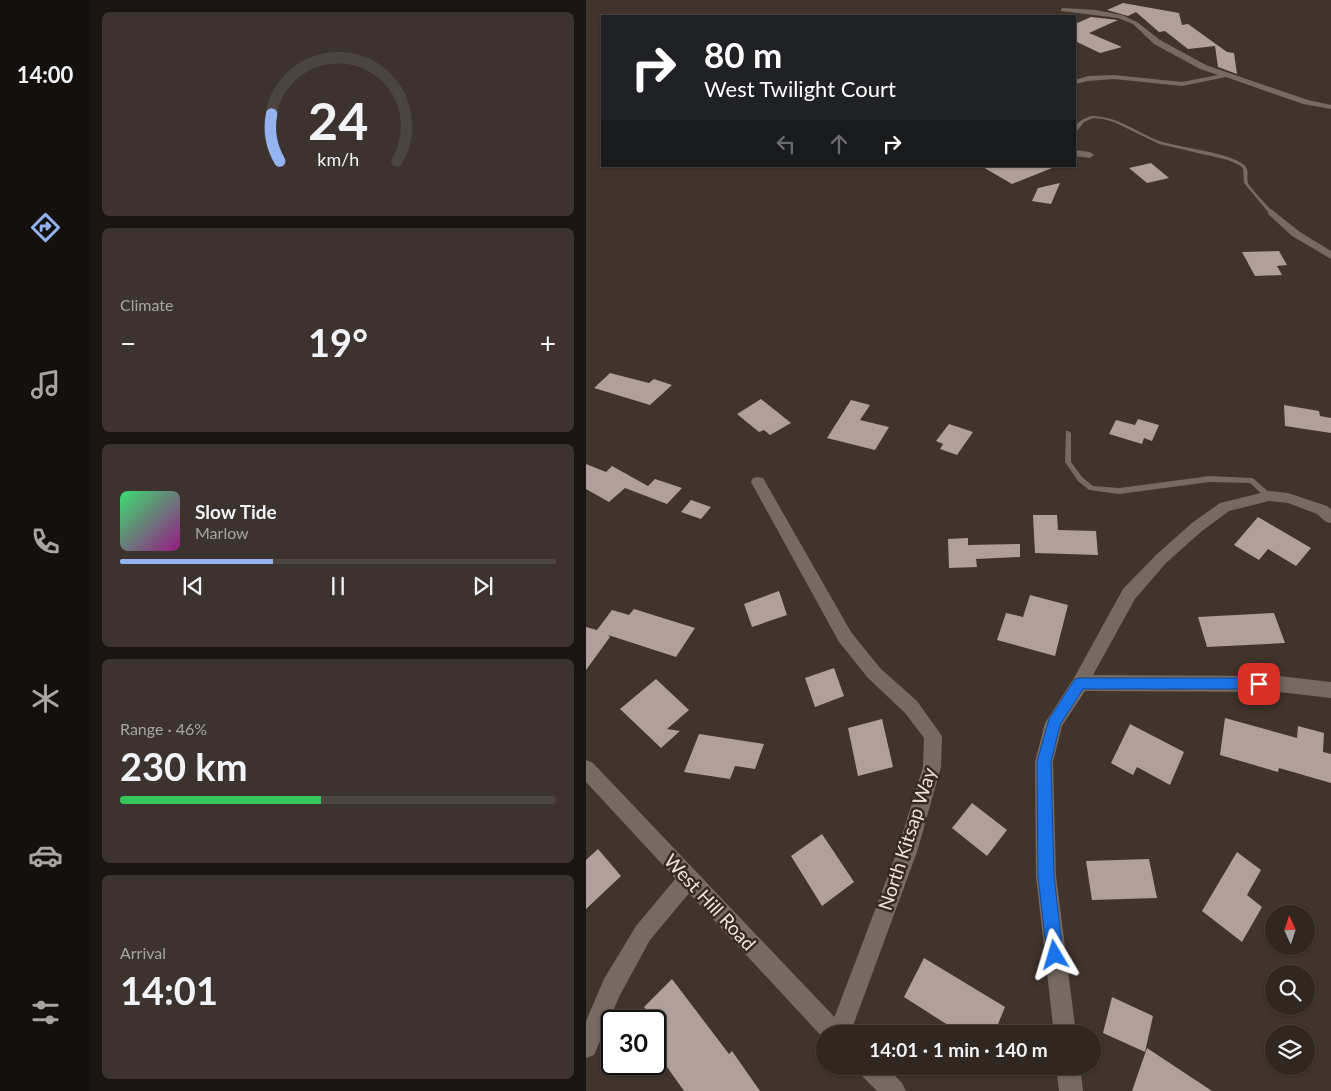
<!DOCTYPE html>
<html lang="en">
<head>
<meta charset="utf-8">
<style>
	body { margin:0; font-family:Lato,sans-serif; background:#3c332e; color:#f1f3f6; height:100vh; display:flex; flex-direction:column; font-size:19px; white-space:nowrap }
	* { box-sizing:border-box; margin:0 }
	p { font-size:16px; color:#a8a5a5 }
	.icon { flex:none; width:28px; height:28px; fill:none; stroke:currentColor; stroke-width:2; stroke-linecap:round; stroke-linejoin:round }
	.map { position:relative; flex:1; overflow:hidden }
	.drawer { display:flex; flex-direction:column; gap:12px; padding:12px; background:#1a1512; width:496px }
	.drawer>* { flex:none }
	.top-card { position:absolute; left:15px; top:15px; width:475px; height:152px; border-radius:0px; box-shadow:0 1px 4px #0004,0 0 0 1px #4b443f; background:#202124; color:#fff; overflow:hidden }
	.needle { width:32px; rotate:357deg }
	.controls { position:absolute; left:679px; top:905px; display:grid; gap:10px }
	.controls a { display:grid; place-items:center; width:50px; height:50px; border-radius:50%; background:#302721; box-shadow:0 1px 4px #0004,0 0 0 1px #4b443f; font-size:25px }
	.speed { position:absolute; left:15px; top:1010px; display:flex; gap:10px; font-size:25px; font-weight:700; text-align:center }
	.speed>* { display:grid; place-content:center; width:65px; height:65px; border-radius:50%; background:#302721; box-shadow:0 1px 4px #0004,0 0 0 1px #4b443f; line-height:1 }
	.speed .limit { border:2px solid #111; border-radius:8px; background:#fff; color:#111 }
	.pin { position:absolute; display:grid; place-items:center; width:42px; height:42px; color:#fff; margin:-21px; border-radius:10px; box-shadow:0 2px 8px #0006 }
	.me { position:absolute; width:55px; margin:-28px; rotate:353deg; stroke-linejoin:round; filter:drop-shadow(0 0 4px #0008) }
	.turn { display:flex; align-items:center; gap:18px; height:105px; padding:0 20px; font-size:22px }
	.turn .icon { width:65px; height:65px; stroke-width:2.5 }
	.turn b { display:block; font-size:35px; line-height:42px }
	.lanes { display:flex; align-items:center; height:48px; padding:0 20px; background:#0003; justify-content:center; gap:25px; direction:ltr }
	.lanes .off { opacity:.35 }
	.big { font-size:38px; font-weight:700; line-height:1.1 }
	.drawer .widget { flex:1; display:flex; flex-direction:column; justify-content:center; gap:8px; min-width:0; padding:0 18px; border-radius:8px; background:#3c332e }
	.drawer .dial { align-items:center; gap:0 }
	.dial svg { height:130px; overflow:visible; fill:none; stroke:#4b443f; stroke-width:7; stroke-linecap:round; text-anchor:middle }
	.dial text { fill:#f1f3f6; stroke:none }
	.song { display:flex; align-items:center; gap:15px }
	.cover { width:60px; height:60px; border-radius:8px; background:linear-gradient(135deg,hsl(140 70% 55%),hsl(310 70% 35%)) }
	.played { height:5px; border-radius:2px; background:linear-gradient(90deg,#95b2f1 35%,#4b443f 35%) }
	.keys { display:flex; justify-content:space-around; direction:ltr }
	.heat { display:flex; justify-content:space-between; align-items:center; font-size:28px; direction:ltr }
	.charge { height:8px; border-radius:4px; background:linear-gradient(90deg,#34c759 46%,#4b443f 0) }
	.trip { position:absolute; left:230px; top:1025px; width:285px; height:50px; border-radius:25px; background:#302721; box-shadow:0 1px 4px #0004,0 0 0 1px #4b443f; font-weight:700; line-height:50px; text-align:center }
	main { display:flex; flex:1; min-height:0 }
	.tabs { display:flex; flex-direction:column; width:90px; justify-content:space-around; align-items:center; background:#13100d; color:#a8a5a5 }
	.tabs .icon { width:35px; height:35px }
	.tabs .current { color:#95b2f1 }
	.tabs b { font-size:22px; color:#f1f3f6 }
	.map>svg:first-child { display:block }
	.building { fill:#b19f9b }
	.lines { fill:none; stroke-linecap:round; stroke-linejoin:round }
	.service { fill:#776a60; fill-rule:evenodd }
	.minor { fill:#776a60; fill-rule:evenodd }
	.tertiary { fill:#776a60; fill-rule:evenodd }
	.route { fill:#1a73e8; stroke:#114b97 }
	.labels { text-anchor:middle; stroke-width:5; stroke-linejoin:round; paint-order:stroke }
	.near-street-label { font-size:19px; fill:#ebe4de; stroke:#352a22 }
</style>
</head>
<body>
<main>
<nav class="tabs">
<b>14:00</b>
<svg class="icon current" aria-label="directions" viewBox="0 0 24 24"><path d="M12 3l9 9-9 9-9-9zM9 14v-3h6M13 9l2 2-2 2"/></svg>
<svg class="icon" aria-label="music" viewBox="0 0 24 24"><path d="M9 18V5l10-2v13"/><circle cx="6" cy="18" r="3"/><circle cx="16" cy="16" r="3"/></svg>
<svg class="icon" aria-label="phone" viewBox="0 0 24 24"><path d="M5 4h4l2 5-3 2q2 4 5 5l2-3 5 2v4C11 20 4 13 5 4z"/></svg>
<svg class="icon" aria-label="climate" viewBox="0 0 24 24"><path d="M12 3v18M4 7l16 10M4 17L20 7"/></svg>
<svg class="icon" aria-label="car" viewBox="0 0 24 24"><path d="M5 17H2v-5l4-1 3-4h7l3 4 3 1v5h-3M9 17h6M6 11h13"/><circle cx="7" cy="17" r="2"/><circle cx="17" cy="17" r="2"/></svg>
<svg class="icon" aria-label="filters" viewBox="0 0 24 24"><path d="M4 7h16M4 17h16"/><circle cx="9" cy="7" r="2"/><circle cx="15" cy="17" r="2"/></svg>
</nav>
<section class="drawer">
<div class="widget dial"><svg viewBox="0 0 100 80">
<path d="M14 69A42 42 0 1 1 86 69"/>
<path d="M14 69A42 42 0 0 1 9 40" stroke="#95b2f1"/>
<text x="50" y="56" font-size="32" font-weight="700">24</text>
<text x="50" y="72" font-size="11">km/h</text>
</svg></div>
<div class="widget"><p>Climate</p>
<div class="heat"><a>−</a><b class="big">19°</b><a>+</a></div>
</div>
<div class="widget">
<div class="song"><i class="cover"></i><div><b>Slow Tide</b><p>Marlow</p></div></div>
<div class="played"></div>
<div class="keys"><svg class="icon" aria-label="previous" viewBox="0 0 24 24"><path d="M18 5L8 12l10 7zM5 5v14"/></svg><svg class="icon" aria-label="pause" viewBox="0 0 24 24"><path d="M8 5v14M16 5v14"/></svg><svg class="icon" aria-label="next" viewBox="0 0 24 24"><path d="M6 5l10 7-10 7zM19 5v14"/></svg></div>
</div>
<div class="widget"><p>Range · 46%</p><b class="big">230 km</b><div class="charge"></div></div>
<div class="widget"><p>Arrival</p><b class="big">14:01</b></div>
</section>
<div class="map">
<svg width="745" height="1091" viewBox="0 0 745 1091">
	<rect width="100%" height="100%" fill="#40342c"/>
	<g class="building">
		<path d="M 537,3 L 593,13 L 596,25 L 602,24 L 641,52 L 648,53 L 651,74 L 632,67 L 629,46 L 602,49 L 579,31 L 573,32 L 550,12 L 542,16 L 521,10 Z"/>
		<path d="M 505,17 L 532,20 L 503,33 L 536,47 L 514,53 L 489,41 L 489,24 Z"/>
		<path d="M 565,163 L 583,178 L 561,183 L 543,168 Z"/>
		<path d="M 395,166 L 471,166 L 426,184 Z"/>
		<path d="M 474,183 L 465,204 L 446,201 L 452,188 Z"/>
		<path d="M 693,251 L 701,265 L 691,266 L 696,275 L 669,276 L 656,252 Z"/>
		<path d="M 24,373 L 63,383 L 68,379 L 86,385 L 64,405 L 8,388 Z"/>
		<path d="M 175,399 L 205,423 L 184,435 L 178,430 L 173,432 L 151,414 Z"/>
		<path d="M 265,400 L 284,405 L 274,420 L 303,427 L 289,450 L 241,438 Z"/>
		<path d="M 698,405 L 733,411 L 734,416 L 745,418 L 745,433 L 699,426 Z"/>
		<path d="M 552,419 L 573,425 L 566,441 L 558,438 L 556,444 L 523,434 L 530,420 L 549,425 Z"/>
		<path d="M 363,424 L 387,432 L 371,455 L 354,449 L 357,444 L 350,441 Z"/>
		<path d="M 0,464 L 20,472 L 26,466 L 62,486 L 69,479 L 96,488 L 81,504 L 39,488 L 23,502 L 0,489 Z"/>
		<path d="M 105,500 L 125,507 L 115,519 L 95,512 Z"/>
		<path d="M 447,515 L 471,515 L 472,530 L 510,531 L 512,555 L 449,553 Z"/>
		<path d="M 672,517 L 725,548 L 710,566 L 682,549 L 673,560 L 648,545 Z"/>
		<path d="M 382,538 L 382,545 L 434,544 L 434,557 L 390,559 L 391,567 L 363,568 L 362,539 Z"/>
		<path d="M 193,591 L 201,615 L 166,627 L 158,604 Z"/>
		<path d="M 444,595 L 482,605 L 469,656 L 411,640 L 420,613 L 437,617 Z"/>
		<path d="M 48,609 L 109,628 L 90,657 L 22,635 L 24,637 L 0,670 L 0,627 L 11,630 L 26,610 L 43,615 Z"/>
		<path d="M 688,613 L 699,643 L 621,647 L 612,617 Z"/>
		<path d="M 248,668 L 258,696 L 229,707 L 219,678 Z"/>
		<path d="M 70,679 L 103,710 L 81,729 L 94,731 L 75,748 L 34,709 Z"/>
		<path d="M 639,718 L 711,738 L 712,726 L 738,733 L 737,752 L 745,754 L 745,783 L 693,768 L 692,772 L 634,755 Z"/>
		<path d="M 296,719 L 307,767 L 272,776 L 262,728 Z"/>
		<path d="M 544,724 L 598,752 L 584,785 L 551,767 L 547,775 L 525,763 Z"/>
		<path d="M 113,734 L 178,744 L 169,769 L 149,766 L 144,779 L 98,772 Z"/>
		<path d="M 386,803 L 421,830 L 401,856 L 366,828 Z"/>
		<path d="M 236,834 L 268,882 L 236,906 L 205,856 Z"/>
		<path d="M 12,849 L 35,876 L 0,909 L 0,860 Z"/>
		<path d="M 651,852 L 675,870 L 661,895 L 676,907 L 656,942 L 616,911 Z"/>
		<path d="M 563,859 L 571,898 L 506,900 L 500,861 Z"/>
		<path d="M 338,958 L 419,1007 L 408,1034 L 376,1034 L 318,997 Z"/>
		<path d="M 86,979 L 143,1054 L 146,1051 L 174,1091 L 98,1091 L 69,1050 L 69,1021 L 58,1007 Z"/>
		<path d="M 526,997 L 567,1016 L 559,1052 L 517,1033 Z"/>
		<path d="M 561,1048 L 626,1091 L 546,1091 Z"/>
	</g>
	<g class="lines">
		<g class="service">
			<path d="M 506,116 C 535,117 552,134 577,142 C 597,148 645,153 658,165 C 664,170 660,177 662,183 C 665,189 682,206 687,212 L 683,213 L 658,183 L 657,168 L 653,165 L 642,160 L 573,144 L 528,122 L 517,119 L 507,118 L 498,122 L 491,131 L 489,131 C 489,122 498,118 506,116 Z"/>
			<path d="M 480,431 L 482,431 L 485,433 L 485,462 L 496,477 L 507,486 L 533,488 L 624,476 L 666,478 L 668,479 L 687,496 L 686,498 L 680,498 L 664,483 L 624,482 L 533,494 L 503,490 L 492,481 L 479,462 Z"/>
		</g>
		<g class="minor">
			<path d="M 477,8 L 510,10 L 536,15 L 551,22 L 574,40 L 620,65 L 722,100 L 745,105 L 745,109 L 717,104 L 640,77 L 596,86 L 528,79 L 502,81 L 489,84 L 489,80 L 502,76 L 528,75 L 596,82 L 632,75 L 614,69 L 568,44 L 547,24 L 532,18 L 475,11 L 475,9 Z"/>
			<path d="M 489,150 L 504,152 L 508,155 L 504,158 L 489,156 Z"/>
			<path d="M 685,209 L 714,232 L 745,251 L 745,259 L 706,236 L 682,214 L 682,210 Z"/>
			<path d="M 172,477 L 177,478 L 265,632 L 294,668 L 331,701 L 356,736 L 355,767 L 331,852 L 264,1034 L 242,1034 L 311,852 L 337,767 L 338,738 L 319,713 L 282,678 L 253,642 L 165,482 L 167,478 Z"/>
			<path d="M 683,491 L 702,493 L 741,506 L 745,509 L 745,523 L 740,522 L 731,514 L 702,503 L 683,501 L 643,511 L 616,531 L 580,563 L 549,599 L 507,675 L 693,676 L 745,682 L 745,698 L 693,692 L 499,691 L 476,726 L 467,762 L 470,876 L 490,1034 L 468,1034 L 450,876 L 449,762 L 459,723 L 488,678 L 537,589 L 570,555 L 606,523 L 634,503 Z"/>
			<path d="M 102,869 L 109,872 L 112,879 L 109,886 L 64,940 L 34,995 L 8,1055 L 0,1058 L 0,1021 L 18,979 L 50,926 L 95,872 Z"/>
			<path d="M 470,1066 L 494,1066 L 497,1091 L 473,1091 Z"/>
		</g>
		<g class="tertiary">
			<path d="M 0,760 L 7,763 L 257,1026 L 260,1034 L 239,1034 L 239,1040 L 0,782 Z"/>
			<path d="M 271,1066 L 299,1066 L 316,1083 L 320,1091 L 291,1091 L 274,1074 Z"/>
		</g>
	</g>
	<path class="route" d="M 494,678 L 673,678 L 677,679 L 679,684 L 677,688 L 673,689 L 497,689 L 474,725 L 465,762 L 468,876 L 477,955 L 475,961 L 469,963 L 464,961 L 461,955 L 452,876 L 451,762 L 463,719 L 489,679 Z"/>
	<g class="labels">
		<g class="near-street-label">
			<text transform="translate(321 839) rotate(-72)" y="7">North Kitsap Way</text>
			<text transform="translate(124 902) rotate(47)" y="7">West Hill Road</text>
		</g>
	</g>
</svg>
<div class="controls">
<a><svg class="needle" viewBox="-14 -14 28 28"><path d="M0-13l5 13h-10z" fill="#e53935"/><path d="M0 13l5-13h-10z" fill="#a8a5a5"/></svg></a>
<a><svg class="icon" aria-label="search" viewBox="0 0 24 24"><circle cx="10" cy="10" r="6"/><path d="M15 15l6 6"/></svg></a>
<a><svg class="icon" aria-label="layers" viewBox="0 0 24 24"><path d="M12 4l9 5-9 5-9-5zM3 14l9 5 9-5"/></svg></a>
</div>
<div class="speed"><div class="limit">30</div></div>
<div class="pin" style="left:673px;top:684px;background:#d93025"><svg class="icon" aria-label="arrive" viewBox="0 0 24 24"><path d="M6 21V4h12l-3 4 3 4H6"/></svg></div>
<svg class="me" style="left:469px;top:955px" viewBox="-20 -20 40 40"><path d="M0-17L14 15 0 8-14 15z" fill="#1a73e8" stroke="#fff" stroke-width="4"/></svg>
<div class="trip">14:01 · 1 min · 140 m</div>
<div class="top-card">
<div class="turn"><svg class="icon" aria-label="right" viewBox="0 0 24 24"><path d="M7 20v-9h11M14 6l5 5-5 5"/></svg><div><b>80 m</b>West Twilight Court</div></div>
<div class="lanes"><svg class="icon off" aria-label="left" viewBox="0 0 24 24"><path d="M17 20v-9H6M10 6l-5 5 5 5"/></svg><svg class="icon off" aria-label="ahead" viewBox="0 0 24 24"><path d="M12 20V5M6 11l6-6 6 6"/></svg><svg class="icon" aria-label="right" viewBox="0 0 24 24"><path d="M7 20v-9h11M14 6l5 5-5 5"/></svg></div>
</div>
</div>
</main>
</body>
</html>
